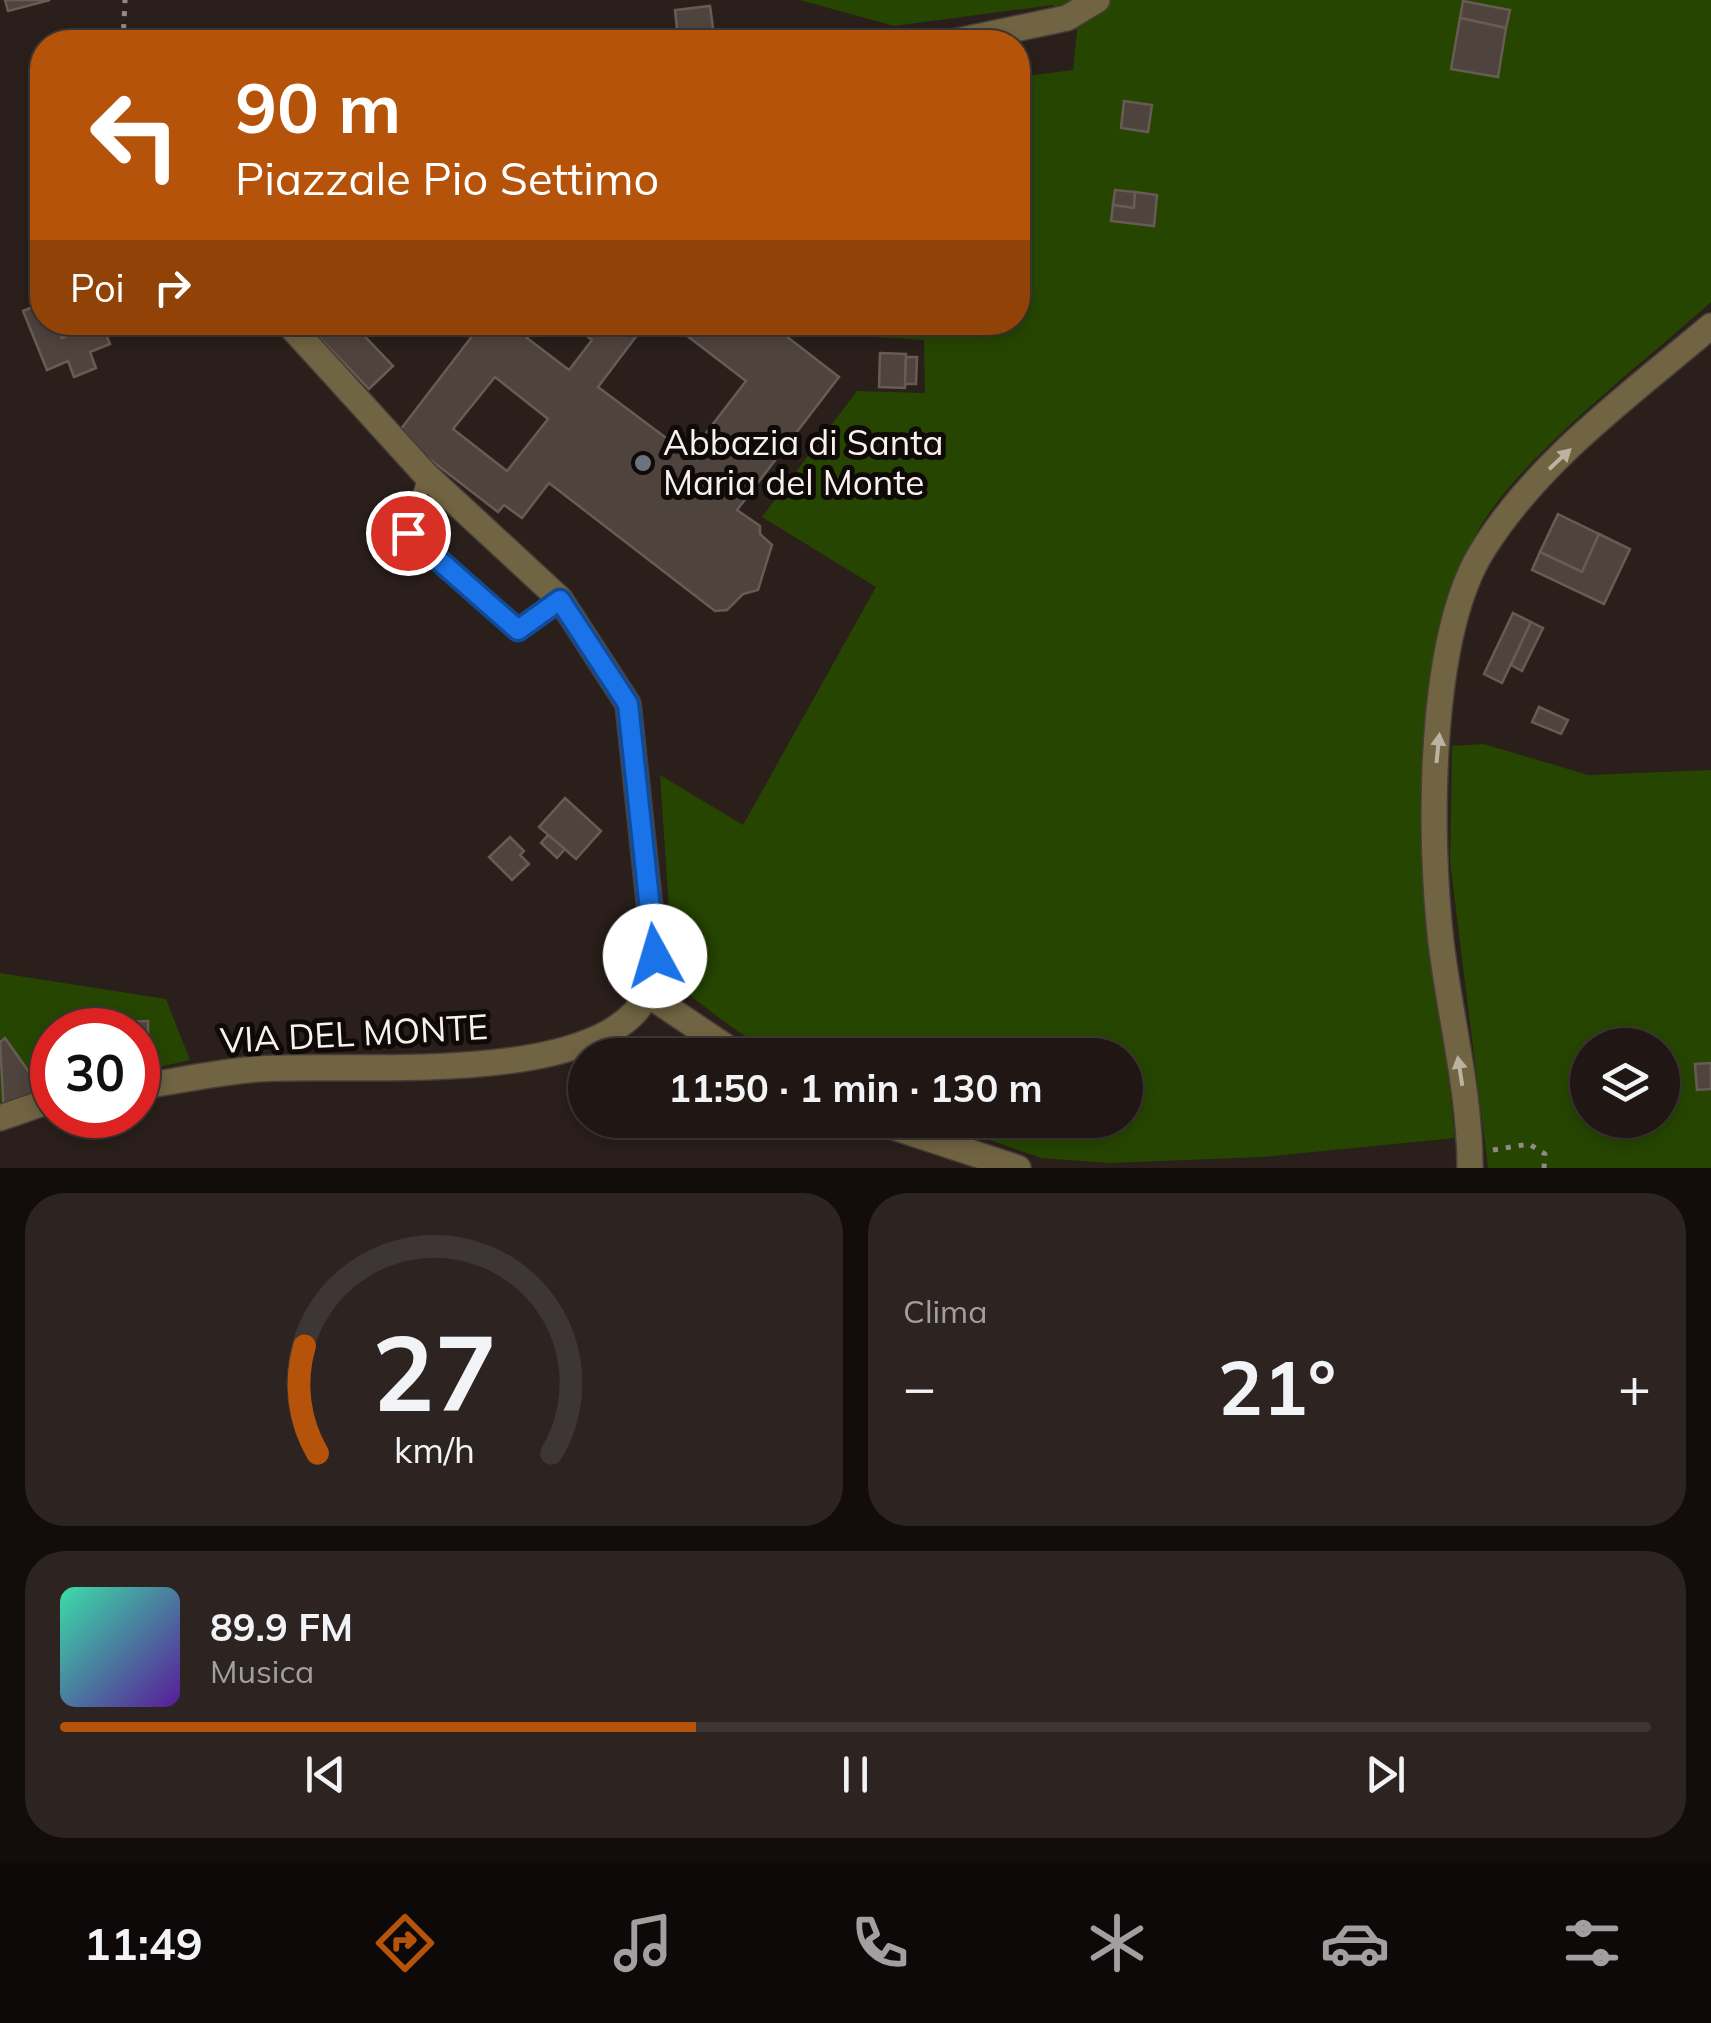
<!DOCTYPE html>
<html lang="it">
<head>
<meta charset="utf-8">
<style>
	body { margin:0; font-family:Mulish,sans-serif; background:#2d2422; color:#f1f3f6; height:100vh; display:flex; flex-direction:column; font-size:38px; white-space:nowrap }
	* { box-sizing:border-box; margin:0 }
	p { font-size:32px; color:#a29fa0 }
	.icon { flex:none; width:55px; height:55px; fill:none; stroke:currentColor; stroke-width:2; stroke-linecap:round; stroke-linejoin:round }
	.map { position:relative; height:1168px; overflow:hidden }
	.details { display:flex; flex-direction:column; gap:25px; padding:25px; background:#120d0b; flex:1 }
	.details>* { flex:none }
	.top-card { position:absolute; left:30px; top:30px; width:1000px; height:305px; border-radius:40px; box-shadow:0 5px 15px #0003,0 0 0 2px #3d3634; background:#b45309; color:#fff; overflow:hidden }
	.fabs { position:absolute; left:1570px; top:1028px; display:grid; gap:20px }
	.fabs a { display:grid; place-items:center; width:110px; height:110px; border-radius:50%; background:#201714; box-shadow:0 5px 15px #0003,0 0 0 2px #3d3634; font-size:50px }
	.speed { position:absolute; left:30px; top:1008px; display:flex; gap:20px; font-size:50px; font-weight:700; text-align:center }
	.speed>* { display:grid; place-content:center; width:130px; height:130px; border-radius:50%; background:#201714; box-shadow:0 5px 15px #0003,0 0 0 2px #3d3634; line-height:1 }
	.speed .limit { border:15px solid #d22; background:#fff; color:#111 }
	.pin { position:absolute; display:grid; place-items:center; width:85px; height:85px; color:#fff; margin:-42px; border:5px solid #fff; border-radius:50%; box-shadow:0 2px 10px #0007 }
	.me { position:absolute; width:110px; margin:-55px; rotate:354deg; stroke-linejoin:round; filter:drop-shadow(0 0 8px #0008) }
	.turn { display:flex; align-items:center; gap:35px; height:210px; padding:0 40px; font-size:45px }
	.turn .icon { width:130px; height:130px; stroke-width:2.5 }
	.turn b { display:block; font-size:70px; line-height:85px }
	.then { display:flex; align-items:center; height:95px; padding:0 40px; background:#0003; gap:20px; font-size:38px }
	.big { font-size:75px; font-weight:700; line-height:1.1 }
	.details .card { flex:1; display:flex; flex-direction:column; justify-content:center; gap:15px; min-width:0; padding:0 35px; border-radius:40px; background:#2d2422 }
	.details .dial { align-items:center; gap:0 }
	.dial svg { height:260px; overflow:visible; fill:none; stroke:#3d3634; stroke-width:7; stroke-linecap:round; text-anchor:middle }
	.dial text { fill:#f1f3f6; stroke:none }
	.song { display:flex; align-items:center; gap:30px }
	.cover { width:120px; height:120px; border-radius:15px; background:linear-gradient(135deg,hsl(160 70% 55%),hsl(270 70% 35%)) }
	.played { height:10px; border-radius:5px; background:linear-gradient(90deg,#b45309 40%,#3d3634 40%) }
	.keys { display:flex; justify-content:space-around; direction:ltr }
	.heat { display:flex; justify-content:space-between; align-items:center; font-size:55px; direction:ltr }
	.details .tiles { flex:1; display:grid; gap:25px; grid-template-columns:1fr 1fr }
	.card:last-child { grid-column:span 2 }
	.trip { position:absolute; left:568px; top:1038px; width:575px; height:100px; border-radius:50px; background:#201714; box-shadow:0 5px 15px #0003,0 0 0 2px #3d3634; font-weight:700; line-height:100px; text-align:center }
	.menu { display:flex; height:160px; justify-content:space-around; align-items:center; background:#0d0908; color:#a29fa0 }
	.menu .icon { width:70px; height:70px }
	.menu .on { color:#b45309 }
	.menu b { font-size:45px; color:#f1f3f6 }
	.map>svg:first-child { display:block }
	.green { fill:#264501; fill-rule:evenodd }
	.building { fill:#4f433e; stroke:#685b56; stroke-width:2.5; fill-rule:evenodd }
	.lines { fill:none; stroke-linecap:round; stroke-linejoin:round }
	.lane-casing { stroke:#473c38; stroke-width:16 }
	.street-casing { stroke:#473c38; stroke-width:28 }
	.path { stroke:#928984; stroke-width:5; stroke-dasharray:5 8; stroke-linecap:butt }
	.lane { stroke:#716443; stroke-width:14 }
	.street { stroke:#716443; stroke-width:25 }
	.oneway { fill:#bbb2a0 }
	.route-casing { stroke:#114b97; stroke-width:25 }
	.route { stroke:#1a73e8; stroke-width:18 }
	.worship-dot { fill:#6b7280; stroke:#0f0a08; stroke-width:4 }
	.labels { text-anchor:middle; stroke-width:10; stroke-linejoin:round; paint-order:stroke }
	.poi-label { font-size:35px; fill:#f8f1ed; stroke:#0f0a08; text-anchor:start }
	.street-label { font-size:35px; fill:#f8f1ed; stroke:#0f0a08 }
</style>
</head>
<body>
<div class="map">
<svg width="1711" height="1168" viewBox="0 0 1711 1168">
	<rect width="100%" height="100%" fill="#2a1f1a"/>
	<g class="green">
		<path d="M 800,0 L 1711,0 L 1711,302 C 1646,361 1519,457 1478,531 C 1387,697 1438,956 1455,1138 L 1263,1157 L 1110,1163 L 1041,1158 L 933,1120 L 1125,1120 L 1125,1055 L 777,1055 L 737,1031 L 693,998 L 673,968 L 660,775 L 743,825 L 876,587 L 762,517 L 857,391 L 925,393 L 924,340 L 841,335 L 824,323 L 1018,322 L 1018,77 L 1073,70 L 1077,31 L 1053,5 L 894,26 Z"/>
		<path d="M 1484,744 L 1588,775 L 1711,770 L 1711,1168 L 1488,1168 L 1450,862 L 1452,746 ZM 1588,1045 L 1662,1045 L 1662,1120 L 1588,1120 Z"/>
		<path d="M 0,973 L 166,999 L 190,1060 L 138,1072 L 138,1030 L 52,1030 L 52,1094 L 0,1110 Z"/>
	</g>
	<g class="building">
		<path d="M 5,0 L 50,0 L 8,11 Z"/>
		<path d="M 1463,1 L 1510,10 L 1506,28 L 1460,18 Z"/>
		<path d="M 710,6 L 714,35 L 678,39 L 675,10 Z"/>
		<path d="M 1460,18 L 1506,28 L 1498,77 L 1451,69 Z"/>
		<path d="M 1124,101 L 1152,105 L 1148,132 L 1121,128 Z"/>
		<path d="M 1115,190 L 1135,192 L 1134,208 L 1113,205 Z"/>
		<path d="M 1135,192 L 1157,195 L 1154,226 L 1111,221 L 1113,205 L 1134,208 Z"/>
		<path d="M 42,303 L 42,322 L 63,322 L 56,326 L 62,338 L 77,331 L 73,322 L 101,322 L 110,344 L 90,352 L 96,368 L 74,377 L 68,361 L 47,370 L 23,311 Z"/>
		<path d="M 331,322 L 351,322 L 393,366 L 369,389 L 318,336 Z"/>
		<path d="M 483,322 L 539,322 L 527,338 L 569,370 L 592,340 L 570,322 L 647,322 L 598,387 L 689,455 L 746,381 L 669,322 L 768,322 L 839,377 L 737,510 L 760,526 L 760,534 L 772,545 L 758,590 L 743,594 L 727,610 L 715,611 L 549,483 L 522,518 L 504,505 L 498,512 L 397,434 ZM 495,377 L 548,419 L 507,471 L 453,429 Z"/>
		<path d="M 880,353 L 906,354 L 905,388 L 879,387 Z"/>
		<path d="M 906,357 L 917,357 L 916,384 L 905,384 Z"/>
		<path d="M 1558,514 L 1599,534 L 1582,572 L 1540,552 Z"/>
		<path d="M 1599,534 L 1630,549 L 1604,604 L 1532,570 L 1540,552 L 1582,572 Z"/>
		<path d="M 1513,613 L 1531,622 L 1502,683 L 1484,674 Z"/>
		<path d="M 1531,622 L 1543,628 L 1522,671 L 1511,665 Z"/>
		<path d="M 1539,707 L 1568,720 L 1561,734 L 1532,722 Z"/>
		<path d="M 565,798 L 601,831 L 576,859 L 539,827 Z"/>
		<path d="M 548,835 L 565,849 L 557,858 L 541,843 Z"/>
		<path d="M 510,837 L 524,851 L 520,855 L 529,864 L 512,880 L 489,857 Z"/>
		<path d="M 148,1021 L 149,1064 L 138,1064 L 138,1030 L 109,1030 L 108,1023 Z"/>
		<path d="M 5,1038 L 41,1089 L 4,1114 L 0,1042 Z"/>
		<path d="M 1711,1063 L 1711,1089 L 1697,1090 L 1695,1064 Z"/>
	</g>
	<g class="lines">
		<g class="lane-casing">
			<path id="lane" d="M 426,475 L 408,533 L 518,630 L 560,599"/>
		</g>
		<g class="street-casing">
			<g id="street">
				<path d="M 953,42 L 1067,18 L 1097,0"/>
				<path d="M 647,994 L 738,1055"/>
				<path d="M 138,1087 C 177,1081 218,1072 258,1069 C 347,1062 603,1090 648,993 C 653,982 653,968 655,956 L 628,704 L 560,599 L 426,475 L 287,322"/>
				<path d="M 0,1118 L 52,1100"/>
				<path d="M 872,1120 L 1018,1168"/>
				<path d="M 1470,1168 C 1470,1092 1450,1017 1441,942 C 1429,839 1427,636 1484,548 C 1540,459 1632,393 1711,326"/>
			</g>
		</g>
		<g class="path">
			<path d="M 123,42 L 125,0"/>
			<path d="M 1493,1150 L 1529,1144 L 1545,1154 L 1544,1168"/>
		</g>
		<use href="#lane" class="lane"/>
		<use href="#street" class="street"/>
	</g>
	<defs><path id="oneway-solid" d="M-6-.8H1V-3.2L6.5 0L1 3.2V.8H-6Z" transform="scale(2.5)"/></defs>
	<g class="oneway">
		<use href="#oneway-solid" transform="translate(1560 459) rotate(-43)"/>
		<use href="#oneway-solid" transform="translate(1438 748) rotate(-84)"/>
		<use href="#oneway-solid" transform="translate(1460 1071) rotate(-99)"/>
	</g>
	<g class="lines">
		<g class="route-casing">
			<path id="route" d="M 408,533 L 518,630 L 560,600 L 628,704 L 655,956"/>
		</g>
		<use href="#route" class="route"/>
	</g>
	<circle class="worship-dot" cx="643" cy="463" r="10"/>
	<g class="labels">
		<g class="poi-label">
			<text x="663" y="455">Abbazia di Santa<tspan x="663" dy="40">Maria del Monte</tspan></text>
		</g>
		<g class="street-label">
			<text transform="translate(354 1034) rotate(-3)" y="12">VIA DEL MONTE</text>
		</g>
	</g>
</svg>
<div class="fabs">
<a><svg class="icon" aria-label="layers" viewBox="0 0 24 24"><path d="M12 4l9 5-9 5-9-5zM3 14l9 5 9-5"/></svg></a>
</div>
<div class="speed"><div class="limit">30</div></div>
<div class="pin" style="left:408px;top:533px;background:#d93025"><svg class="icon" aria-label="arrive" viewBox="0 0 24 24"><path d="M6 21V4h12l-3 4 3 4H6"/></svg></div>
<svg class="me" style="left:655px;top:956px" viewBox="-20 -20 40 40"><circle r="19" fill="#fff"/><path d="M0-13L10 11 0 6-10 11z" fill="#1a73e8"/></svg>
<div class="trip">11:50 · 1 min · 130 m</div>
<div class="top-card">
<div class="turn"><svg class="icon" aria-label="left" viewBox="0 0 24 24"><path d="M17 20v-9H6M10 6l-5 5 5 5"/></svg><div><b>90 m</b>Piazzale Pio Settimo</div></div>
<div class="then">Poi<svg class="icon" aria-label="right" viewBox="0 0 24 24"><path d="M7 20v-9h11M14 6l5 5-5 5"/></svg></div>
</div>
</div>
<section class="details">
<div class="tiles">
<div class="card dial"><svg viewBox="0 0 100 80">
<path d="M14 69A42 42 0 1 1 86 69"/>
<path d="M14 69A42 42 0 0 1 10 36" stroke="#b45309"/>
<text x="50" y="56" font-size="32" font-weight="700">27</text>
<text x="50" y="72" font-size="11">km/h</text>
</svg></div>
<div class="card"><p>Clima</p>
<div class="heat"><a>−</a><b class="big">21°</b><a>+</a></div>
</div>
<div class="card">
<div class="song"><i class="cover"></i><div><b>89.9 FM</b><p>Musica</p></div></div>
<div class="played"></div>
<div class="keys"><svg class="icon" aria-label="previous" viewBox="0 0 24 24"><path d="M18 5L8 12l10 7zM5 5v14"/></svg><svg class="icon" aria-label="pause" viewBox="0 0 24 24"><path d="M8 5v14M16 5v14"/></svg><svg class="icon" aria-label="next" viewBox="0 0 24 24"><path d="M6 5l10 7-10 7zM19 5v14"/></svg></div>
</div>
</div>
</section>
<nav class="menu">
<b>11:49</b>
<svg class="icon on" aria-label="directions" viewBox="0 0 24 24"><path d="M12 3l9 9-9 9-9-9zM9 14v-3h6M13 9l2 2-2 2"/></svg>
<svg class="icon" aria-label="music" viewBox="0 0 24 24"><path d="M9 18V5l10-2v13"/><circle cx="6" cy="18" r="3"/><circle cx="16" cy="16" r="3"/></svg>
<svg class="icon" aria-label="phone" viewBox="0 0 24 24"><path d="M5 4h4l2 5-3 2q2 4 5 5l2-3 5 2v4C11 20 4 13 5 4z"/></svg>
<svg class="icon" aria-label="climate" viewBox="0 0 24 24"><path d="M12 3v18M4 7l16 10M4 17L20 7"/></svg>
<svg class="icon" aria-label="car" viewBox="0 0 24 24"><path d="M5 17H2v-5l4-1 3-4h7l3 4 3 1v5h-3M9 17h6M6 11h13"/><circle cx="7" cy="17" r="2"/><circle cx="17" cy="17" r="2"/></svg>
<svg class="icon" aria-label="filters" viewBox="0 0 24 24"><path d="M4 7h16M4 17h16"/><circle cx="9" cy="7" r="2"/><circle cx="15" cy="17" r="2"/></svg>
</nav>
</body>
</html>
